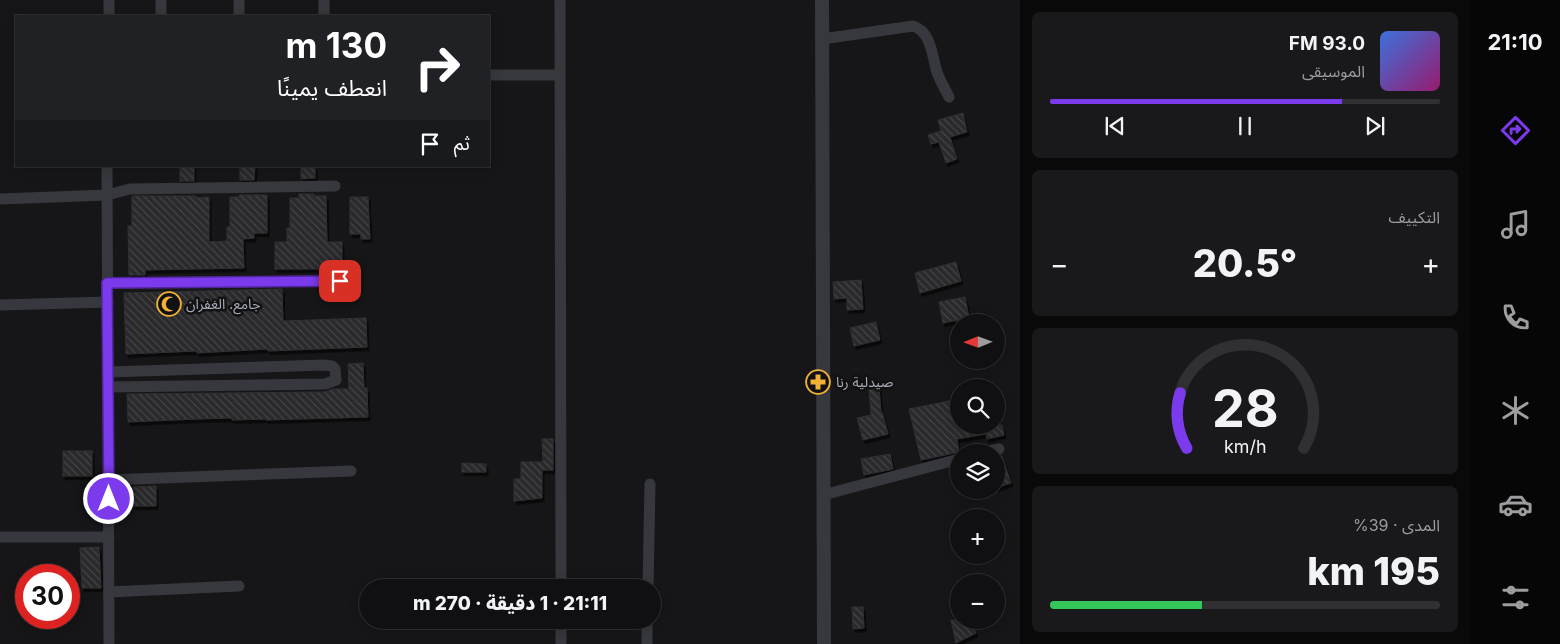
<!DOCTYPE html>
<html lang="ar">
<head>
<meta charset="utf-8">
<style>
	body { margin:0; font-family:Inter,"Noto Sans Arabic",sans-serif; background:#19191b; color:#f1f3f6; direction:rtl; height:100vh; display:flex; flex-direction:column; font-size:19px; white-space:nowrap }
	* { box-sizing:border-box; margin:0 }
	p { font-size:16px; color:#9c9d9f }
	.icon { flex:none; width:28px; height:28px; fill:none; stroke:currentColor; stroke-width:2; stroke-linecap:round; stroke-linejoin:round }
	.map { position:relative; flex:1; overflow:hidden; direction:ltr }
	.drawer { display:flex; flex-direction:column; gap:12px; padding:12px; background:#09090a; width:450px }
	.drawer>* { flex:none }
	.guide { position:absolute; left:15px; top:15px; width:475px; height:152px; border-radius:0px; box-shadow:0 2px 12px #0003,0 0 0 1px #303032; direction:rtl; background:#202124; color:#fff; overflow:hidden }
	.needle { width:32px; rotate:269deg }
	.tools { position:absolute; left:950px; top:314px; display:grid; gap:10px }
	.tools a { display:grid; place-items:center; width:55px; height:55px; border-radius:50%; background:#101012; box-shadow:0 2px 12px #0003,0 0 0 1px #303032; font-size:25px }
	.speed { position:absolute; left:15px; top:564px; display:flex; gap:10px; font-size:25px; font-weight:700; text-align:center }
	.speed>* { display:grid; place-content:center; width:65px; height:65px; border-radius:50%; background:#101012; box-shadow:0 2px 12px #0003,0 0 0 1px #303032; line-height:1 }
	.speed .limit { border:8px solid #d22; background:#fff; color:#111 }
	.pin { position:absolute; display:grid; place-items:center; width:42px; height:42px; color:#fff; margin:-21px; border-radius:10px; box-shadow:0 2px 8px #0006 }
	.me { position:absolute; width:55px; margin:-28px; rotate:0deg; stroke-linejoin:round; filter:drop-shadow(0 0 4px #0008) }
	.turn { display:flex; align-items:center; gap:18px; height:105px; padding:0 20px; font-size:22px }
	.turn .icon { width:65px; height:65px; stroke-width:2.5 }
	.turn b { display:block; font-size:35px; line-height:42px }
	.then { display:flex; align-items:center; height:48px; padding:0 20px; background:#0003; gap:10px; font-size:19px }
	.big { font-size:38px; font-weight:800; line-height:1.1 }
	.drawer .tile { flex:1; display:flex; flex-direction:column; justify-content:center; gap:8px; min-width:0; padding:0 18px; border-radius:8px; background:#19191b }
	.drawer .dial { align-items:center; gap:0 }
	.dial svg { height:130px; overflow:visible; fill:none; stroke:#303032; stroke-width:7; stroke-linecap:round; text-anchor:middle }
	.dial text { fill:#f1f3f6; stroke:none }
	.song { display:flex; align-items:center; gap:15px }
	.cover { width:60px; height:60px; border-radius:8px; background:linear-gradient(135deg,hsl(220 70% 55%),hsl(320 70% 35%)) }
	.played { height:5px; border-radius:2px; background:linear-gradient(90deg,#7c3aed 75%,#303032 75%) }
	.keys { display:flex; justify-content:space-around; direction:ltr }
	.heat { display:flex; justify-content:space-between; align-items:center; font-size:28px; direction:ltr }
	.charge { height:8px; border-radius:4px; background:linear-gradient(90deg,#34c759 39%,#303032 0) }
	.trip { position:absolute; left:359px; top:579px; width:302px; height:50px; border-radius:25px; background:#101012; box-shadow:0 2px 12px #0003,0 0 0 1px #303032; font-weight:800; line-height:50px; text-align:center; direction:rtl }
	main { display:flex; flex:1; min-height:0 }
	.tabs { display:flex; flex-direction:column; width:90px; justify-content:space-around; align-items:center; background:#060607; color:#9c9d9f }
	.tabs .icon { width:35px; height:35px }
	.tabs .selected { color:#7c3aed }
	.tabs b { font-size:22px; color:#f1f3f6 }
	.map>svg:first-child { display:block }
	.building { fill:url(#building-back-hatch); stroke:#303034; filter:url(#shadow) }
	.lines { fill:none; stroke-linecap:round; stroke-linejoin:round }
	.minor { stroke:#37383d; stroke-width:11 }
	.tertiary { stroke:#37383d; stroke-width:14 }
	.route-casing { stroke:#51269a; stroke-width:12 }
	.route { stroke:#7c3aed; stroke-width:9 }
	.labels { text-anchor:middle; stroke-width:5; stroke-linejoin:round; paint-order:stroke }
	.poi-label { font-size:14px; fill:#a8adb8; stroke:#111113; text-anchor:start }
</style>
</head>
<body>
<main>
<nav class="tabs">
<b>21:10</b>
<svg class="icon selected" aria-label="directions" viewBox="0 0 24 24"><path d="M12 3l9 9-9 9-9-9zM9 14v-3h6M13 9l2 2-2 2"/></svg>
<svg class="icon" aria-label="music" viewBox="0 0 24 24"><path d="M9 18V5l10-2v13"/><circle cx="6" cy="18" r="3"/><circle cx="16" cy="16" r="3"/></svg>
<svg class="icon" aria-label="phone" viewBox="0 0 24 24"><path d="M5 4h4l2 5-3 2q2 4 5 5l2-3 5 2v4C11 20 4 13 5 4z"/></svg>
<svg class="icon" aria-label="climate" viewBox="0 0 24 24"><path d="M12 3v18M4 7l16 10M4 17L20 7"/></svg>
<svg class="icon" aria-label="car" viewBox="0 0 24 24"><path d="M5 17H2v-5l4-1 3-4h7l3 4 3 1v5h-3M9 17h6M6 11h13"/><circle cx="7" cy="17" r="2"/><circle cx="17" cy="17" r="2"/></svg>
<svg class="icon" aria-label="filters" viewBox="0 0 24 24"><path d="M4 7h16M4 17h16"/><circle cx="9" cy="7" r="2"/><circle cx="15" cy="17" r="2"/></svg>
</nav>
<section class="drawer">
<div class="tile">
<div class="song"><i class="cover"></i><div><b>93.0 FM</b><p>الموسيقى</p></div></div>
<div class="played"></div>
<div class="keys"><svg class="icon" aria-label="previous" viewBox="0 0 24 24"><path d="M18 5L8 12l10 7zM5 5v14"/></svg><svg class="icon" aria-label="pause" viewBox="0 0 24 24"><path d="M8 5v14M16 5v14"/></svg><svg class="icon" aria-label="next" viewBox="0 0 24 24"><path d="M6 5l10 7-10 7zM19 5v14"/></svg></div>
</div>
<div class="tile"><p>التكييف</p>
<div class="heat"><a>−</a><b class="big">20.5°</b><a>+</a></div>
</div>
<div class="tile dial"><svg viewBox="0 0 100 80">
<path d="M14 69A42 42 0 1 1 86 69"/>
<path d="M14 69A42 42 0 0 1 10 35" stroke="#7c3aed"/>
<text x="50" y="56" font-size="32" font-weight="700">28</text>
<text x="50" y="72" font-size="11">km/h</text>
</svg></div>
<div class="tile"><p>المدى · 39%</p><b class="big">195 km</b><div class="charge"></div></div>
</section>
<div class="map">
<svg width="1020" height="644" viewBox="0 0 1020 644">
	<defs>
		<pattern id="building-back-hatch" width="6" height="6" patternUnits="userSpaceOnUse" patternTransform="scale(1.25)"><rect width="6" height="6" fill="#29292c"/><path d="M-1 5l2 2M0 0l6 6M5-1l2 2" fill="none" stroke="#454548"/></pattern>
		<filter id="shadow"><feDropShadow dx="2" dy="3.5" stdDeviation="0" flood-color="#0009"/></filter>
	</defs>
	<rect width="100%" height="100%" fill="#161618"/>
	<g class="building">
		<path d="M 963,113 L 967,132 L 950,137 L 957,159 L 946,163 L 939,142 L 931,144 L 928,135 L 941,131 L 938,120 Z"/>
		<rect x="180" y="166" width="14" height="15"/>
		<path d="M 240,166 L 255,166 L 254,180 L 240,180 Z"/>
		<path d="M 301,166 L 315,166 L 315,178 L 301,179 Z"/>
		<path d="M 299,194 L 314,194 L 314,196 L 326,196 L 327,242 L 342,242 L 342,269 L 275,269 L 275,242 L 287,242 L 287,228 L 290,228 L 290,198 L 299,198 Z"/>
		<path d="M 239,195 L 267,195 L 267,233 L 254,233 L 254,238 L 243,239 L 244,268 L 145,270 L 145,275 L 129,275 L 128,226 L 132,226 L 132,196 L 196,196 L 196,198 L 209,197 L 209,242 L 227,241 L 227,227 L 230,227 L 230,197 L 240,197 Z"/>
		<path d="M 350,197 L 368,197 L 370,239 L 361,239 L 361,234 L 350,234 Z"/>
		<path d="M 956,262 L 961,281 L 920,293 L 915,273 Z"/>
		<path d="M 861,280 L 863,309 L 847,310 L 847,298 L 834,299 L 833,282 Z"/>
		<path d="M 282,289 L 283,321 L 366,318 L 367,347 L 268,351 L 268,349 L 197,353 L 197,351 L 126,354 L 124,293 Z"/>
		<path d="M 965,297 L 969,318 L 943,323 L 939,302 Z"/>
		<path d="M 876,322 L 880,340 L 854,346 L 850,328 Z"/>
		<path d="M 363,363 L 364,388 L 367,388 L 368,417 L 266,420 L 266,419 L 232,420 L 232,418 L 197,419 L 128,422 L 127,394 L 325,392 L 333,389 L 349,389 L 348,364 Z"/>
		<path d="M 879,388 L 881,412 L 882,412 L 888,434 L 863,440 L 857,418 L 871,415 L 869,389 Z"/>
		<path d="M 959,399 L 959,425 L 1002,425 L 1004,435 L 987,439 L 986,434 L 957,439 L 959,452 L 921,460 L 909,409 Z"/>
		<path d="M 542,439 L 553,439 L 553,470 L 542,470 L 542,498 L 514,501 L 514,479 L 521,479 L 521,462 L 543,462 Z"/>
		<rect x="63" y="451" width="29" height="25"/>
		<path d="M 890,454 L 893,469 L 864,475 L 861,459 Z"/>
		<path d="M 1002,456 L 1011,483 L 996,488 L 996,457 Z"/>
		<path d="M 462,463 L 486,464 L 486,472 L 462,472 Z"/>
		<path d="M 156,486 L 156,506 L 133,506 L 133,487 Z"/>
		<path d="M 99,547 L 101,588 L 82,588 L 80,548 Z"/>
		<path d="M 852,607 L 863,607 L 864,628 L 853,629 Z"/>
		<path d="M 951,620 L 970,620 L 976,633 L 956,643 Z"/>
	</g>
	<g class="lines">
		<g class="minor">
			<path d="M 109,0 L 109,16"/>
			<path d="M 161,0 L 161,16"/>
			<path d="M 239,0 L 239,16"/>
			<path d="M 324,0 L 324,16"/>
			<path d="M 560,0 L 561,588"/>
			<path d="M 822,39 L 913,26 C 932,32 932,57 937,72 C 940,81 945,89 949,97"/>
			<path d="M 489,75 L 560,75"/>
			<path d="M 107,166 L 109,644"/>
			<path d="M 0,199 L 107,195 L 130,189 L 335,186"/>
			<path d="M 107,283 L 340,281"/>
			<path d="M 0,305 L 108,302"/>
			<path d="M 109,387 L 325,384 L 336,380 L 335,369 L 332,366 L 323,365 L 109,372"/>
			<path d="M 985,452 L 999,449"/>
			<path d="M 109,480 L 351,471"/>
			<path d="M 823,495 L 959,459"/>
			<path d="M 0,537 L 109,537"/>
			<path d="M 648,588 L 650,484"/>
			<path d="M 109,592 L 239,586"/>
			<path d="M 561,620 L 561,644"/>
			<path d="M 647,644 L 647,620"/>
		</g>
		<path class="tertiary" d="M 822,0 L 824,644"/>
	</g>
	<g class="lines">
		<g class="route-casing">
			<path id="route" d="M 109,499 L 107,283 L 340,281"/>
		</g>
		<use href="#route" class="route"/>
	</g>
	<defs>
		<g id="mosque-ring" transform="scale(1.25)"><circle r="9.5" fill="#111113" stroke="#f2b134" stroke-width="1.5"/><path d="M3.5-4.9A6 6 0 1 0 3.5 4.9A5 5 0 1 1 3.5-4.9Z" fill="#f2b134"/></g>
		<g id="pharmacy-ring" transform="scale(1.25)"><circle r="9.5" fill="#111113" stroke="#f2b134" stroke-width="1.5"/><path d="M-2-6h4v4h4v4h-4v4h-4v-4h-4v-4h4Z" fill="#f2b134"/></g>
	</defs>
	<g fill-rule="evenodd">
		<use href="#mosque-ring" x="169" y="304"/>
		<use href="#pharmacy-ring" x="818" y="382"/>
	</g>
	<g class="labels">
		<g class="poi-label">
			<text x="186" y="309">جامع. الغفران</text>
			<text x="836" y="387">صيدلية رنا</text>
		</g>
	</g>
</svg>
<div class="tools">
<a><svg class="needle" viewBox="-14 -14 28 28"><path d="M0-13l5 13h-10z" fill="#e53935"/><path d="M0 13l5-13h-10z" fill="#9c9d9f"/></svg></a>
<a><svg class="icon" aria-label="search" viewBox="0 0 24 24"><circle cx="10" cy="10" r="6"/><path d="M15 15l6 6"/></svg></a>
<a><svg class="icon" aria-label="layers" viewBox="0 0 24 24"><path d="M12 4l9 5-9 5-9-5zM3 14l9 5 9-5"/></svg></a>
<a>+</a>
<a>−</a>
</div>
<div class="speed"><div class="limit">30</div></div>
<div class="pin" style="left:340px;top:281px;background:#d93025"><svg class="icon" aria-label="arrive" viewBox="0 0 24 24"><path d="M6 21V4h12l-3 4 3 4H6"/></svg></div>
<svg class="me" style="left:109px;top:499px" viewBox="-20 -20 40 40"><circle r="17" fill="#7c3aed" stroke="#fff" stroke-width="3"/><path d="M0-11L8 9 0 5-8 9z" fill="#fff"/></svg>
<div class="trip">21:11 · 1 دقيقة · 270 m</div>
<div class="guide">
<div class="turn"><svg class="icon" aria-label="right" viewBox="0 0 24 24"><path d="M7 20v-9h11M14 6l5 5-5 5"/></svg><div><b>130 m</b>انعطف يمينًا</div></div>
<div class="then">ثم<svg class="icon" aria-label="arrive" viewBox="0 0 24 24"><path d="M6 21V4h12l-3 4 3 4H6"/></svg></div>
</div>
</div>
</main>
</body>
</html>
